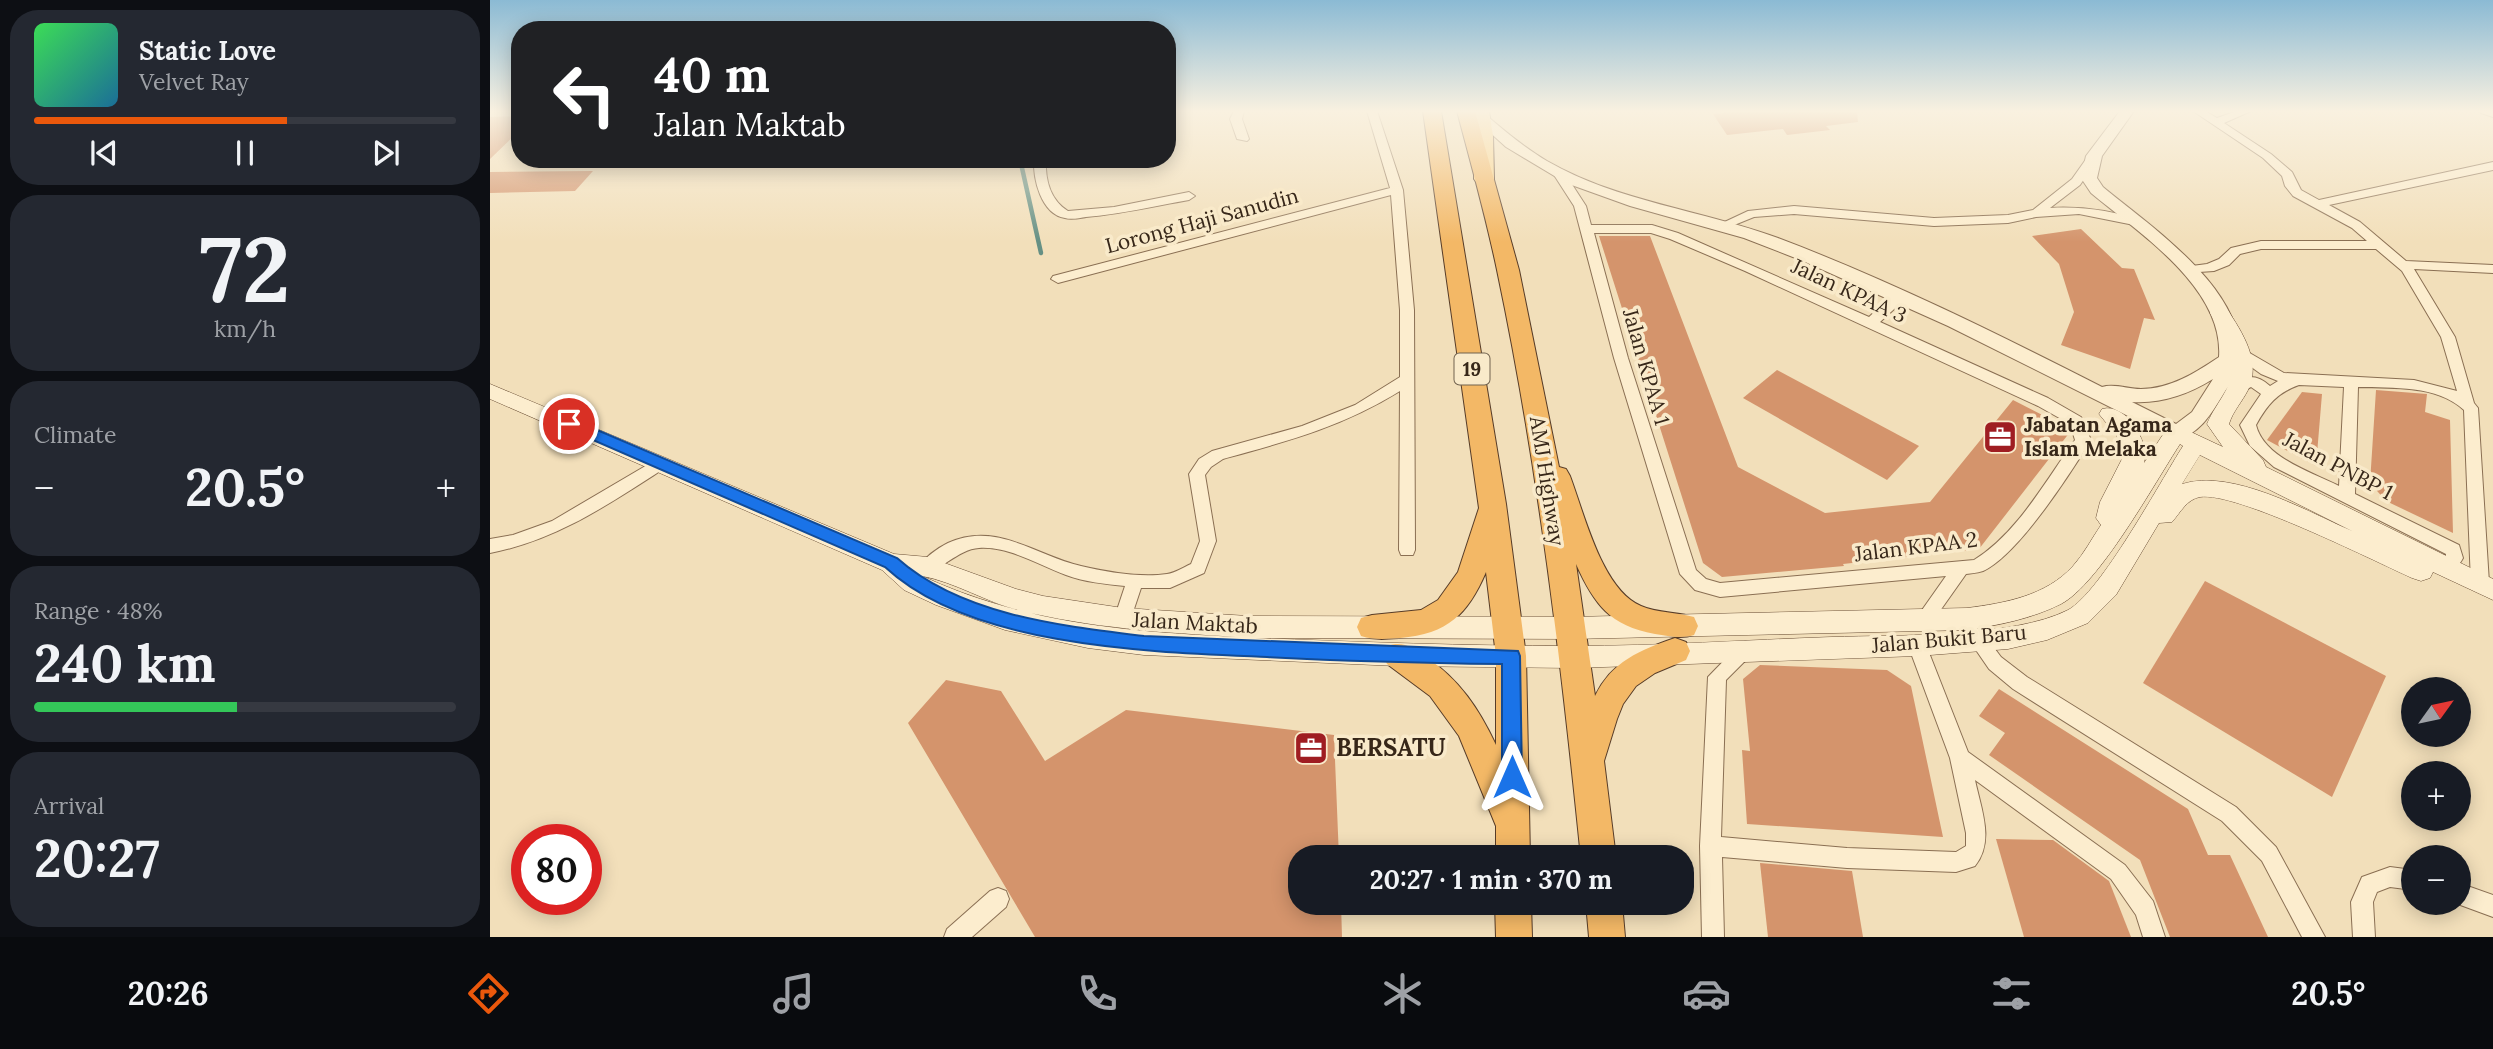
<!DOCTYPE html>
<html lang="en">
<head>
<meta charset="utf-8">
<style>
	body { margin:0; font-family:Lora,serif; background:#242831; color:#f1f3f6; height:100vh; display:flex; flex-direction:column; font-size:26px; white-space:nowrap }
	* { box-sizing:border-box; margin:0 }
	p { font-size:23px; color:#9ea1a6 }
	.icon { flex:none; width:38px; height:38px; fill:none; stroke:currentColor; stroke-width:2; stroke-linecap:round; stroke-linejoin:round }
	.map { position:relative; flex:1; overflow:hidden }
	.drawer { display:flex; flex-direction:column; gap:10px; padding:10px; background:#0d0f14; width:490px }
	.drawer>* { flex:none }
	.hud { position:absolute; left:21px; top:21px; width:665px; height:147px; border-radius:28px; box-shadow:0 4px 18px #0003; background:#202124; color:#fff; overflow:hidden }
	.needle { width:46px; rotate:57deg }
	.fabs { position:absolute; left:1911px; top:677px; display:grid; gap:14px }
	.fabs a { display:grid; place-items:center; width:70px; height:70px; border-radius:50%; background:#171b24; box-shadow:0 4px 18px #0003; font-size:35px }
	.speed { position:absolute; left:21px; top:824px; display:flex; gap:14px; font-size:35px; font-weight:700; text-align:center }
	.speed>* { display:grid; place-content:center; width:91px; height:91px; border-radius:50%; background:#171b24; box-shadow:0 4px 18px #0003; line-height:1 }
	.speed .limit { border:10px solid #d22; background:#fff; color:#111 }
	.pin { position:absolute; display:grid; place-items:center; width:60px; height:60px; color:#fff; margin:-30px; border:4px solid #fff; border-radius:50%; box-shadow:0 2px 7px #0007 }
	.me { position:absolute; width:77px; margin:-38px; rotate:0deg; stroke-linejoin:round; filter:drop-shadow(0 0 5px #0008) }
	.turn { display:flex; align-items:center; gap:24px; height:147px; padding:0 28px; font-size:32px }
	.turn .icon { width:91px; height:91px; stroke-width:2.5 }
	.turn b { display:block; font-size:49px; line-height:60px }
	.big { font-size:52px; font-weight:800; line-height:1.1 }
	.drawer .widget { flex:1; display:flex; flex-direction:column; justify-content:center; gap:10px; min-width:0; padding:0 24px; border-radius:28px; background:#242831 }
	.drawer .dial { align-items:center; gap:0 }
	.dial b { font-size:91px; line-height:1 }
	.song { display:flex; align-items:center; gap:21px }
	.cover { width:84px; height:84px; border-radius:10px; background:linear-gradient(135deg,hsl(130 70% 55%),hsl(200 70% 35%)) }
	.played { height:7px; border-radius:4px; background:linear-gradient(90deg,#ea580c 60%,#363941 60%) }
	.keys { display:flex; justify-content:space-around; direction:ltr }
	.heat { display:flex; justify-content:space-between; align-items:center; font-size:38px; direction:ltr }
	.charge { height:10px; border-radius:5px; background:linear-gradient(90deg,#34c759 48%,#363941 0) }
	.trip { position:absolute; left:798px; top:845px; width:406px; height:70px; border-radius:28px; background:#171b24; box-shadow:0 4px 18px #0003; font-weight:800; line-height:70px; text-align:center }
	.tabs { display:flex; height:112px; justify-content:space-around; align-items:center; background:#090b0e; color:#9ea1a6 }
	.tabs .icon { width:49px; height:49px }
	.tabs .selected { color:#ea580c }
	.tabs b { font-size:32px; color:#f1f3f6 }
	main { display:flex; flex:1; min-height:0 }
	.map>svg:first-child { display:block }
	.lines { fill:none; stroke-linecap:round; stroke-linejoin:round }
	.stream { stroke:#669084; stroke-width:4.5 }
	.building { fill:#d4946c }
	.minor-casing { stroke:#8a6f53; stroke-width:2 }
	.tertiary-casing { stroke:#8a6f53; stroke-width:2 }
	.secondary-casing { stroke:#6b4f36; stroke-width:1 }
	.primary-casing { stroke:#573c28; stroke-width:2 }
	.trunk-casing { stroke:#573c28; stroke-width:2 }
	.minor { fill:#fcedce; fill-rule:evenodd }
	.tertiary { fill:#fcedce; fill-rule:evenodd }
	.secondary { fill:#fcedce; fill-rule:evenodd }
	.primary { fill:#fad58c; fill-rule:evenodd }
	.trunk { fill:#f3b866; fill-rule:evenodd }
	.route { fill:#1a73e8; stroke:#114b97; stroke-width:2 }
	.labels { text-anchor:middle; stroke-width:7; stroke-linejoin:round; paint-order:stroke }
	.shield { fill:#f9eaca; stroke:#71624e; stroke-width:2 }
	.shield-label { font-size:19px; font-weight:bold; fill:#372719 }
	.street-label { font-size:21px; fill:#372719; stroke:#f9eaca }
	.poi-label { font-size:21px; font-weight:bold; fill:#372719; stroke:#f9eaca; text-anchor:start }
	.near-poi-label { font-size:24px; font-weight:bold; fill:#372719; stroke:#f9eaca; text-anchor:start }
</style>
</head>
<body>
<main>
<section class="drawer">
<div class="widget">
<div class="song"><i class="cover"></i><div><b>Static Love</b><p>Velvet Ray</p></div></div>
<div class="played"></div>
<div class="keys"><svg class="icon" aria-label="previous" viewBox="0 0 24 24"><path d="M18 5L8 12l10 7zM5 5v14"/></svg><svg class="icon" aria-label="pause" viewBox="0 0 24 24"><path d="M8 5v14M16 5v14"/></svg><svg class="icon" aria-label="next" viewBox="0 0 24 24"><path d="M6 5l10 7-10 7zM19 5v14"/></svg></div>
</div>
<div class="widget dial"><b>72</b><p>km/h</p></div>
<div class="widget"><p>Climate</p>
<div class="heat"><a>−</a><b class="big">20.5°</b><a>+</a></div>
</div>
<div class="widget"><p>Range · 48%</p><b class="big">240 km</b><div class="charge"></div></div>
<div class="widget"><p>Arrival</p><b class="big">20:27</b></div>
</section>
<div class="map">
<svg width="2003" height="937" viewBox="0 0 2003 937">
	<rect width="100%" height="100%" fill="#f2dfba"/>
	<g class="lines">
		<path class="stream" d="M 530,159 L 551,253"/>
	</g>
	<g class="building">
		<path d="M 1232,111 L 1367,111 L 1368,122 L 1336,126 L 1340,130 L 1297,135 L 1293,129 L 1237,135 L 1223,114 L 1234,113 Z"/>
		<path d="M 30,116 L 30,130 L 0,159 L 0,117 Z"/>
		<path d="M 103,171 L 85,191 L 0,193 L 0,172 Z"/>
		<path d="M 1591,229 L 1632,268 L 1644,269 L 1665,320 L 1654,318 L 1640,369 L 1571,345 L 1584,312 L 1569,264 L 1542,236 Z"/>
		<path d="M 1109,236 L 1160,236 L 1248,467 L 1335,513 L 1440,502 L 1523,400 L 1578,428 L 1580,432 L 1489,549 L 1353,564 L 1354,566 L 1232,577 L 1213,563 Z"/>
		<path d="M 1287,370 L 1429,446 L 1397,480 L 1253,398 Z"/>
		<path d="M 1886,390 L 1937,394 L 1935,412 L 1960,420 L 1963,533 L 1896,501 L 1880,483 Z"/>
		<path d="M 1812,392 L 1832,394 L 1826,466 L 1777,440 Z"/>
		<path d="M 1715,581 L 1896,676 L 1842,797 L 1653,683 Z"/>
		<path d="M 1270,665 L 1397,670 L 1421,686 L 1453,837 L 1257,824 L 1252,750 L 1260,751 L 1253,679 Z"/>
		<path d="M 456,680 L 511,691 L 555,761 L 636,710 L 844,735 L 849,858 L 810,858 L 810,903 L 851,903 L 852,937 L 545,937 L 418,723 Z"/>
		<path d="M 1509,689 L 1698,809 L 1718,855 L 1740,855 L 1778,937 L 1680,937 L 1650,860 L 1499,755 L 1515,733 L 1489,716 Z"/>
		<path d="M 1506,839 L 1563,840 L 1619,881 L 1641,937 L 1534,937 Z"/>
		<path d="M 1270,863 L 1362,871 L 1373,937 L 1278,937 Z"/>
	</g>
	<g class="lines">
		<g class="minor-casing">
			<g id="minor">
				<path d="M 744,111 L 754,111 L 752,119 L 759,139 L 757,141 L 747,139 L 740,119 Z"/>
				<path d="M 877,111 L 887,111 L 913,190 L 924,310 L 925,550 L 923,555 L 911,555 L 909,550 L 910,391 C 852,427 798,441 733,459 L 721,467 L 715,475 L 726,541 L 714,573 L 680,588 L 651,588 L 639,624 L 633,626 L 627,624 L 624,619 L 635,586 C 615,584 595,582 576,575 C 549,565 519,546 489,548 C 467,549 446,576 432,572 L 429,567 C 435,557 448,548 458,543 C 506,521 545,555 591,566 C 617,572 650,578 677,574 C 685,573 694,567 701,564 L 710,541 L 699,474 L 709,459 L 722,451 L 812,426 L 865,405 L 910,377 L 910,310 L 901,195 L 568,283 L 561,279 L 563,276 L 900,188 Z"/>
				<path d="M 1703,111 L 1715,111 L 1727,118 L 1747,111 L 1761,111 L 1734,123 L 1781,154 L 1802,172 L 1811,190 L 1829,200 L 2003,162 L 2003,170 L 1839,205 L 1870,222 L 1916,261 L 2003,265 L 2003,273 L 1924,269 L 1965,337 L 1984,403 L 1988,408 L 1999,583 L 1996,588 L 1990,590 L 1984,588 L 1981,583 L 1974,410 C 1947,385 1903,388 1868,387 L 1865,494 L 1969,545 L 1973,558 C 1965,574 1954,570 1939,565 L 1937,560 L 1939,555 L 1945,553 L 1956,556 L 1956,554 L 1784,467 L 1760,446 L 1750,425 L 1771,394 L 1761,387 L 1748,394 L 1741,389 C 1751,374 1766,373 1780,386 L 1788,381 L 1771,374 L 1746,356 L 1744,353 L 1746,350 L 1751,348 L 1794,373 L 1924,380 L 1967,391 L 1951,337 L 1912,271 L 1886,249 L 1771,249 L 1750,254 L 1739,265 L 1724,271 L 1694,273 L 1694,267 L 1717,264 L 1729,259 L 1741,248 L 1771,241 L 1877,241 L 1862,228 L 1803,196 L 1795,186 L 1792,176 L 1773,158 ZM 1809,385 L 1854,387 L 1849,486 C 1822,472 1774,458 1766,425 C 1777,405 1787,393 1809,385 Z"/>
				<path d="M 1990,111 L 2003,111 L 2003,117 L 1991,113 Z"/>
				<path d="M 1603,154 L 1609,157 L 1590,185 L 1560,208 C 1594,206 1623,211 1654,221 L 1654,227 L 1589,214 L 1546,217 L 1518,223 L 1444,226 L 1304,214 L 1264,217 L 1232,230 L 1226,226 L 1258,211 L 1304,206 L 1444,218 L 1518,215 L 1543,210 L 1582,179 L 1599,155 Z"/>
				<path d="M 544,159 L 556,159 C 555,179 560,200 578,211 L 624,207 L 699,192 L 705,196 L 699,200 C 665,206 631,214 596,217 C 590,218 581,220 575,218 C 551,214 543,179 544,159 Z"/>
				<path d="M 1070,171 L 1074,172 L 1096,206 L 1101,225 L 1162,225 L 1188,233 L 1379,317 L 1404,294 L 1414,294 L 1416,297 L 1414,300 L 1390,322 L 1558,398 L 1591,417 L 1601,440 C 1580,474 1528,555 1493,571 C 1487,573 1482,573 1476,574 L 1440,625 L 1434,627 L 1428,625 L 1425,620 L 1456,576 L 1230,597 L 1205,590 L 1190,574 L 1124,358 L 1084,206 L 1064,175 ZM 1104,233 L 1161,233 L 1180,239 L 1255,271 L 1548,406 L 1580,424 L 1585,440 C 1556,480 1527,534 1484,560 L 1230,583 L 1216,579 L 1206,570 L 1138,358 Z"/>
				<path d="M 169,458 L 177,464 L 175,468 C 119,504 67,540 0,553 L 0,539 L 23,535 L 62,521 Z"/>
				<path d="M 1484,627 L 1490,629 L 1511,657 L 1537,677 L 1746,807 L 1786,847 L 1835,937 L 1812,937 L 1772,861 L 1732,821 L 1523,689 L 1499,669 L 1475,634 L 1478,629 Z"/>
				<path d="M 1427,637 L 1433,640 L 1436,645 L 1478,752 L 1635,865 L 1663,901 L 1675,937 L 1653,937 L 1646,915 L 1621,879 L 1485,780 C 1491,809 1505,841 1485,866 L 1466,872 L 1357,868 L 1232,857 L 1234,937 L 1212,937 L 1210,846 L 1218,677 L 1250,644 L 1256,641 L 1262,644 L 1265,649 L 1262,654 L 1236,680 L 1231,837 L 1357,848 L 1466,852 L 1476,846 L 1476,833 L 1460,758 L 1418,645 L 1421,640 Z"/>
				<path d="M 1900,867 L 1923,870 L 1923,890 L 1900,887 L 1887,892 L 1883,902 L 1885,937 L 1863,937 L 1861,902 L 1872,877 Z"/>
				<path d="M 1969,883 L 2003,895 L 2003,917 L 1965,903 L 1969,903 Z"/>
				<path d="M 508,888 L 516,891 L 519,899 L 516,907 L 482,937 L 454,937 L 457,929 L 500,891 Z"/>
			</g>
		</g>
		<g class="tertiary-casing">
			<path id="tertiary" d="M 1630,111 L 1644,111 L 1612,156 L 1607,178 L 1613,187 C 1661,227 1767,297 1747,370 C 1745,379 1738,386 1734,393 C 1721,414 1711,433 1686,440 L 1458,326 L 1313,261 L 1254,238 L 1140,206 L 1076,183 L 1016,147 L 985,119 L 992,115 L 997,116 C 1016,132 1035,148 1057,161 C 1128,202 1212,210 1288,238 C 1399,280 1506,333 1612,387 C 1624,383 1638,389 1651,389 C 1680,389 1705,373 1729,357 C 1734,288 1649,233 1601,193 L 1591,178 L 1596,156 ZM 1723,379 L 1702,412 L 1686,424 L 1642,402 C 1671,404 1699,394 1723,379 Z"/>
		</g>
		<g class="secondary-casing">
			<path id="secondary" d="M 1730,307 L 1737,309 C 1752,332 1772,362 1758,390 C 1752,402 1743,411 1739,424 L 1773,460 L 1776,467 L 2003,579 L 2003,600 L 1943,572 L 1940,578 L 1931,581 L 1922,578 C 1882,560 1745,491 1710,497 C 1697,499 1690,513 1682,522 L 1669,523 L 1626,595 L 1598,623 L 1557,640 L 1518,649 L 1427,656 L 1085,668 L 908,666 L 654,655 L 598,648 L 515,630 L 446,605 L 414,590 L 392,570 L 0,399 L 0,384 L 404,554 L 438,557 L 526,589 L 553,596 L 633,608 L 758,616 L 1081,617 L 1477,608 C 1515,603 1556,596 1583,566 C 1594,554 1602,538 1611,525 L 1606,518 L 1610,502 L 1633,457 L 1627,436 L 1609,414 L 1612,409 C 1636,402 1660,442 1654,463 L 1678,427 L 1686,425 L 1733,447 L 1717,424 C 1722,411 1730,402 1736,390 C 1751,363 1733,336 1720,313 L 1723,309 ZM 1690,444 L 1693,446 C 1670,482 1611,592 1578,610 C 1523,638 1406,635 1342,637 C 1256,640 1169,646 1082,646 C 976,646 870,642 765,638 L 1081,639 L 1477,630 C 1509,625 1541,619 1571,604 C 1609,584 1664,484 1690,444 ZM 1710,455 L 1862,531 C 1816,511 1742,468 1692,484 ZM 432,576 C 465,582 496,602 528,610 C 600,628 673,632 747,637 C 637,632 533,623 432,576 Z"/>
		</g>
		<g class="primary-casing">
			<path id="primary" d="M 981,111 L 999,111 L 1003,136 L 1004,179 L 1001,183 L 987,183 L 984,179 L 985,136 Z"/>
		</g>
		<g class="trunk-casing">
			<g id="trunk">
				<path d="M 933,111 L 951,111 L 1016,504 L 1036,656 L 1040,858 L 1006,858 L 1006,826 L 969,736 L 940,696 L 897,664 L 893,655 L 897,646 C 913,640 923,648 936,657 C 970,680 989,709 1006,745 L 1006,656 L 996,572 C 978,614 958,634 910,638 C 896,639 884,640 871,636 L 867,627 L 871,618 L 882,615 L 931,610 L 948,600 L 968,572 L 989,508 Z"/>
				<path d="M 967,111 L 985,111 L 1029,270 L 1069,467 L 1076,469 L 1080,476 C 1094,513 1112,590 1151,606 C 1167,613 1187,612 1204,617 L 1208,626 L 1204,635 C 1190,639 1179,636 1165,634 C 1120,626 1104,604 1086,564 L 1105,696 C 1122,661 1150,650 1185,638 L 1196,642 L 1200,651 L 1196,660 L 1165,673 L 1146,686 L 1133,704 L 1127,719 L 1114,761 L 1126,858 L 1091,858 C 1071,661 1048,464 1007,270 C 996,217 981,164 967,111 Z"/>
				<path d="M 1005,903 L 1041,903 L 1042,937 L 1006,937 Z"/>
				<path d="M 1096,903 L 1132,903 L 1135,937 L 1099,937 Z"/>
			</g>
		</g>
		<use href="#minor" class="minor"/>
		<use href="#tertiary" class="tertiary"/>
		<use href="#secondary" class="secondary"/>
		<use href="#primary" class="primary"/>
		<use href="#trunk" class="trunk"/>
	</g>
	<linearGradient id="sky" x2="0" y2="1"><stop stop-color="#8bbad4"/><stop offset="0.46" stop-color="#f9f1e0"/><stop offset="1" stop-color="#f9f1e0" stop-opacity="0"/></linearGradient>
	<rect width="2003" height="242" fill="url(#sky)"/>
	<path class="route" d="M 79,418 L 407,558 C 471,615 571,626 654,636 L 1028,651 L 1030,656 L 1032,777 L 1029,783 L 1022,786 L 1015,783 L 1012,777 L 1012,664 C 933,663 855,661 777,657 C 663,652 482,648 395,567 L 73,427 L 71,424 L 73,420 Z"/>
	<defs>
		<g id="office-square" transform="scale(1.75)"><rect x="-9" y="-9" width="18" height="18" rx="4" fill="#9f1d22" stroke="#f9eaca"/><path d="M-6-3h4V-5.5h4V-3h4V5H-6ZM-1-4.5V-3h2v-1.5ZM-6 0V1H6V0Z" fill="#fff"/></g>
	</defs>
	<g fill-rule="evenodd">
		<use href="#office-square" x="1510" y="437"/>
		<use href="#office-square" x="821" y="748"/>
	</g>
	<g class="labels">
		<rect class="shield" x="964.5" y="353.5" width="35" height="31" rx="5"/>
		<g class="shield-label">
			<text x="982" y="376">19</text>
		</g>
		<g class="street-label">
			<text transform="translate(712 221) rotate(-15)" y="7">Lorong Haji Sanudin</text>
			<text transform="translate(1359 291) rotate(25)" y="7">Jalan KPAA 3</text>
			<text transform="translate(1156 367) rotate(74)" y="7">Jalan KPAA 1</text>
			<text transform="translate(1848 466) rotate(28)" y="7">Jalan PNBP 1</text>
			<text transform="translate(1057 481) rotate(81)" y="7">AMJ Highway</text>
			<text transform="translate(1426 547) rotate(-7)" y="7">Jalan KPAA 2</text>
			<text transform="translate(705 623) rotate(3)" y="7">Jalan Maktab</text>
			<text transform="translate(1459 639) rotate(-5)" y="7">Jalan Bukit Baru</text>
		</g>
		<g class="poi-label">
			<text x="1534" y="432">Jabatan Agama<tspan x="1534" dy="24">Islam Melaka</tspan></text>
		</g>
		<g class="near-poi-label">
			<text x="846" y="756">BERSATU</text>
		</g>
	</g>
</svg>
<div class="fabs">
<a><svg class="needle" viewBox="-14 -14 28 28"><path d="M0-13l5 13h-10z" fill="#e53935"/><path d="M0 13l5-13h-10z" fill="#9ea1a6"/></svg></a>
<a>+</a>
<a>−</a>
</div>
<div class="speed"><div class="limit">80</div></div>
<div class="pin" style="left:79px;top:424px;background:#d93025"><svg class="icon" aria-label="arrive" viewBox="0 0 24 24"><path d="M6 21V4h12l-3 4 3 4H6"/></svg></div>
<svg class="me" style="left:1022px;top:777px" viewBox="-20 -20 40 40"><path d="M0-17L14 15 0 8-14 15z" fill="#1a73e8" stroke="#fff" stroke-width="4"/></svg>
<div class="trip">20:27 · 1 min · 370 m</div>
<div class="hud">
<div class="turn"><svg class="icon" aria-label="left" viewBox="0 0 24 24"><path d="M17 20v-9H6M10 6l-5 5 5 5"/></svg><div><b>40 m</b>Jalan Maktab</div></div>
</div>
</div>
</main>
<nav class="tabs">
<b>20:26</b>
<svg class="icon selected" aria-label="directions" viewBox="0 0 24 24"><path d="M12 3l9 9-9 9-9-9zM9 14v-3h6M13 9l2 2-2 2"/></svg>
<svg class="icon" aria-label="music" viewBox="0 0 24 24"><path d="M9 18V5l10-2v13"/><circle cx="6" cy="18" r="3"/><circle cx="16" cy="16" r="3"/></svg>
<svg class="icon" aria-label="phone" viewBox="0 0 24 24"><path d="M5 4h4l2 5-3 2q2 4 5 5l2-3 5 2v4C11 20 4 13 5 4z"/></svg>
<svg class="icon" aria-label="climate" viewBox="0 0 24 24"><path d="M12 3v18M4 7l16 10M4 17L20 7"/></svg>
<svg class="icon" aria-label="car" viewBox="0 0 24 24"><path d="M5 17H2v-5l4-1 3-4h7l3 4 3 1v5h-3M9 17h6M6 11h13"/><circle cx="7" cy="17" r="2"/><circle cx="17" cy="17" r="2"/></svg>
<svg class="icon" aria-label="filters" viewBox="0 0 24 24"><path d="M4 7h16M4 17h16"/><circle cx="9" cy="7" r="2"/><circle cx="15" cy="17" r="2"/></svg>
<b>20.5°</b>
</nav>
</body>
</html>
